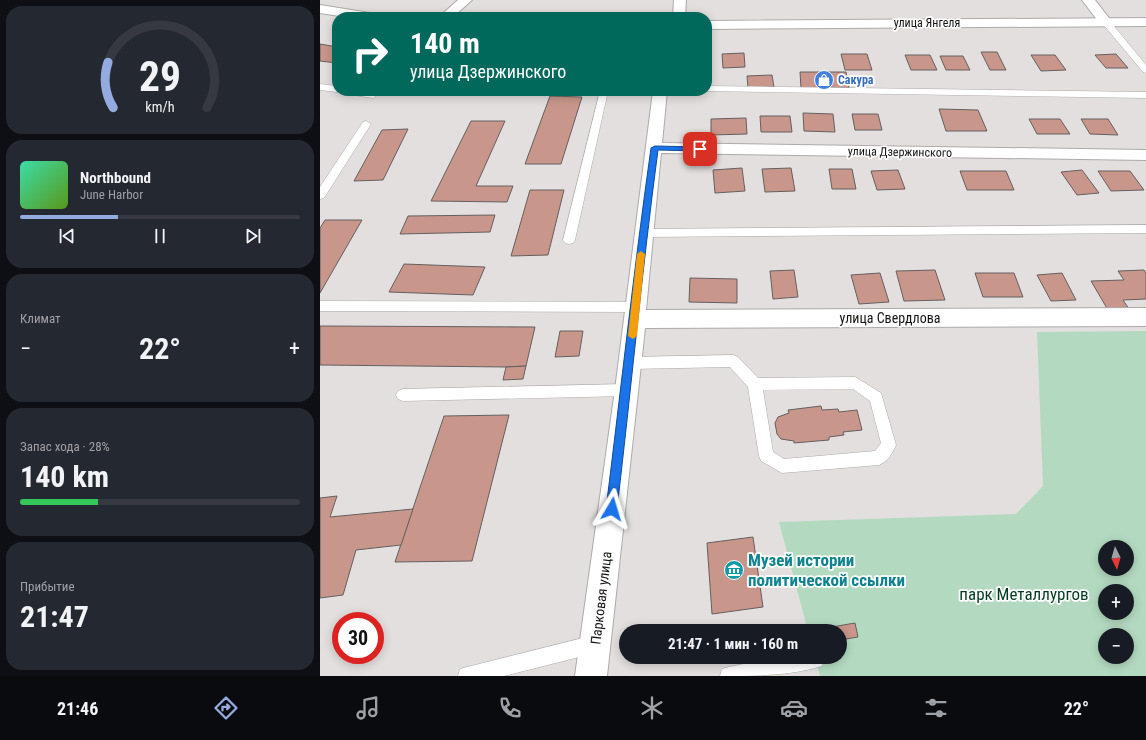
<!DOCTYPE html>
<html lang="ru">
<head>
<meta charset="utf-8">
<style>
	body { margin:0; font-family:"Roboto Condensed",sans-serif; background:#242831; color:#f1f3f6; height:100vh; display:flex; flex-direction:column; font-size:15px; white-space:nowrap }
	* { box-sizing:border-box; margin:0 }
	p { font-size:13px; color:#9ea1a6 }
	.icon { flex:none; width:22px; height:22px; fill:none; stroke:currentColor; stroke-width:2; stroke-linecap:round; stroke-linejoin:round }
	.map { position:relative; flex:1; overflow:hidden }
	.side { display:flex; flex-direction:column; gap:6px; padding:6px; background:#0d0f14; width:320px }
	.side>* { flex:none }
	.hud { position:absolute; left:12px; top:12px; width:380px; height:84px; border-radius:16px; box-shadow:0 2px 10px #0003; background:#00695c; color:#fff; overflow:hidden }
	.needle { width:26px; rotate:175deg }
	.tools { position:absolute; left:778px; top:540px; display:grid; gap:8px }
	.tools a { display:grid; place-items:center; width:36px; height:36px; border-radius:50%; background:#171b24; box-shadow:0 2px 10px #0003; font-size:20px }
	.speed { position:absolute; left:12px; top:612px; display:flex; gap:8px; font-size:20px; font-weight:700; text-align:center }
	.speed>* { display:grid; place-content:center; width:52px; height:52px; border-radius:50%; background:#171b24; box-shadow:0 2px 10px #0003; line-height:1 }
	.speed .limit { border:6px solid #d22; background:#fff; color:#111 }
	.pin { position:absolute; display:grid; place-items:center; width:34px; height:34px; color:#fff; margin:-17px; border-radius:8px; box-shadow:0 2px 6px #0006 }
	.me { position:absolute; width:44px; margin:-22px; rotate:7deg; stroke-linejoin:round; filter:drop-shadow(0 0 3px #0008) }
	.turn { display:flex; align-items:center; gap:14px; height:84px; padding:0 12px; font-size:18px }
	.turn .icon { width:52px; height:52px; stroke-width:2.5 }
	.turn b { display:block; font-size:28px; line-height:34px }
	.big { font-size:30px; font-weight:700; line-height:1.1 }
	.side .tile { flex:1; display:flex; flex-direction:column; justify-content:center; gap:6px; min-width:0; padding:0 14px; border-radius:16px; background:#242831 }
	.side .dial { align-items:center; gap:0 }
	.dial svg { height:104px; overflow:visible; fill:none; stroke:#363941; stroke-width:7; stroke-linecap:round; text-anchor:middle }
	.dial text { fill:#f1f3f6; stroke:none }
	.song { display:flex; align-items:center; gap:12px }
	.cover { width:48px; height:48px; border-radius:6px; background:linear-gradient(135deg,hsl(160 70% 55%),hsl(90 70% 35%)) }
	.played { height:4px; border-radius:2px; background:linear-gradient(90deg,#93abde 35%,#363941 35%) }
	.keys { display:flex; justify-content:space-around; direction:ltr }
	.heat { display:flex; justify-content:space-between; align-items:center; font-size:22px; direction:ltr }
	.charge { height:6px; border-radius:3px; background:linear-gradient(90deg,#34c759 28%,#363941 0) }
	.trip { position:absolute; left:299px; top:624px; width:228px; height:40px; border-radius:20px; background:#171b24; box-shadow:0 2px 10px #0003; font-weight:700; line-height:40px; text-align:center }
	.tab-bar { display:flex; height:64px; justify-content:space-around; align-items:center; background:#090b0e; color:#9ea1a6 }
	.tab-bar .icon { width:28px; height:28px }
	.tab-bar .current { color:#93abde }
	.tab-bar b { font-size:18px; color:#f1f3f6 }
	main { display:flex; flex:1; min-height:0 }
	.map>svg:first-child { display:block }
	.green { fill:#b3dac0; fill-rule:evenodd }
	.building { fill:#c8968a; stroke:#646060 }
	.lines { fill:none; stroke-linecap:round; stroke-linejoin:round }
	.service-casing { stroke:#adaaa9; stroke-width:1 }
	.minor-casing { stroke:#adaaa9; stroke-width:2 }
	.secondary-casing { stroke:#adaaa9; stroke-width:2 }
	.service { fill:#fff; fill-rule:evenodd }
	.minor { fill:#fff; fill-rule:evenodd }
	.secondary { fill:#fff; fill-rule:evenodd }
	.route { fill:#1a73e8; stroke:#114b97 }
	.slow { fill:#f59e0b }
	.labels { text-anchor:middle; stroke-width:3.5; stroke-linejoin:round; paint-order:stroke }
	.far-street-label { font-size:12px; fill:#141312; stroke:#fff }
	.far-shop-label { font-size:12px; font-weight:bold; fill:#366cbe; stroke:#fff; text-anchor:start }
	.street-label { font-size:14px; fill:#141312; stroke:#fff }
	.near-culture-label { font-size:17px; font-weight:bold; fill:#0d838f; stroke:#fff; text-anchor:start }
	.near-park-label { font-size:17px; fill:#023b1f; stroke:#fff }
</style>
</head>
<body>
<main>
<section class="side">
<div class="tile dial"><svg viewBox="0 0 100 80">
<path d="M14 69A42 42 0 1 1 86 69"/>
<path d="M14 69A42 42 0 0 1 10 34" stroke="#93abde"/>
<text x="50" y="56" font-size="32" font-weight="700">29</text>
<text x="50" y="72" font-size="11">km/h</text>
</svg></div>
<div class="tile">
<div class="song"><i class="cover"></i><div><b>Northbound</b><p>June Harbor</p></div></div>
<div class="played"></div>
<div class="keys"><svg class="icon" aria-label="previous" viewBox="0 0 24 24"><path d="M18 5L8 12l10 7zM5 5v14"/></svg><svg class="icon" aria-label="pause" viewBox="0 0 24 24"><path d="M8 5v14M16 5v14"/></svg><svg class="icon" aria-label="next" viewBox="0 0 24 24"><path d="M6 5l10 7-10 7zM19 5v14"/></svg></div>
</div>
<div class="tile"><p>Климат</p>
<div class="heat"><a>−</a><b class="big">22°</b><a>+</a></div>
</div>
<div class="tile"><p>Запас хода · 28%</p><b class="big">140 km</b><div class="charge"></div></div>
<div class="tile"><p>Прибытие</p><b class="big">21:47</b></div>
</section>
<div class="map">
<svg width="826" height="676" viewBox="0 0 826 676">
	<rect width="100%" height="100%" fill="#e2dfde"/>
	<path class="green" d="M 826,331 L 826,676 L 500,676 L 495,657 L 520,657 L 520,631 L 488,631 L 459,522 L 696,514 L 723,486 L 717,332 ZM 785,547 L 807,547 L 807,569 L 785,569 ZM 785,591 L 807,591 L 807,613 L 785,613 ZM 785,635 L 807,635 L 807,657 L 785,657 Z"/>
	<g class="building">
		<path d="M 0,44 L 17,47 L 17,63 L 0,61 Z"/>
		<path d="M 661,52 L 677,52 L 686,70 L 670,70 Z"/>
		<path d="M 424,53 L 425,67 L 403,68 L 402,54 Z"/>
		<path d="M 521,54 L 547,54 L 552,70 L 525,70 Z"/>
		<path d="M 796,54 L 808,68 L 786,68 L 775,55 Z"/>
		<path d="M 585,55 L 610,55 L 617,70 L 591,70 Z"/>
		<path d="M 711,55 L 735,55 L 746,70 L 721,71 Z"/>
		<path d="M 620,56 L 643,56 L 650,70 L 626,70 Z"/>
		<path d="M 480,72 L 526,72 L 529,88 L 481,88 Z"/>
		<path d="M 452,75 L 454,87 L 428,88 L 427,76 Z"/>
		<path d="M 230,96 L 262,97 L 241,164 L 205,164 Z"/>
		<path d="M 619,109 L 658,110 L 667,131 L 626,131 Z"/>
		<path d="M 483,113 L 513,114 L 515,132 L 484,131 Z"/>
		<path d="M 532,114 L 558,114 L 562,130 L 535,130 Z"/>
		<path d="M 440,116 L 470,116 L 472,132 L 441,132 Z"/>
		<path d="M 426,118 L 427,134 L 391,135 L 391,119 Z"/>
		<path d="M 709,119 L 740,119 L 750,134 L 717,134 Z"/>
		<path d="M 761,119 L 788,119 L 798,135 L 770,134 Z"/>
		<path d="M 151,121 L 185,121 L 156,186 L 193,186 L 187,202 L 111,201 Z"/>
		<path d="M 88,129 L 63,180 L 34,181 L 62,130 Z"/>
		<path d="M 422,168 L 425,191 L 395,193 L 393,170 Z"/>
		<path d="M 471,168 L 475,191 L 445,192 L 442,169 Z"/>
		<path d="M 509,169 L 532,169 L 536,189 L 512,189 Z"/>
		<path d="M 578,170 L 585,189 L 557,190 L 551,171 Z"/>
		<path d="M 762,170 L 779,193 L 757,195 L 741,172 Z"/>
		<path d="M 640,171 L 686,171 L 694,190 L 647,190 Z"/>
		<path d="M 778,171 L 810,171 L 824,190 L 791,191 Z"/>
		<path d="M 210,190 L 244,190 L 228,255 L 191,256 Z"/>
		<path d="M 175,215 L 170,232 L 80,234 L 88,216 Z"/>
		<path d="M 5,220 L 42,220 L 0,293 L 0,228 Z"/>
		<path d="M 84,264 L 165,267 L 153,295 L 69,292 Z"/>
		<path d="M 474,270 L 478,297 L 453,299 L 450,271 Z"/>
		<path d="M 615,270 L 625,300 L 584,301 L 576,271 Z"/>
		<path d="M 824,270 L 826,273 L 826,299 L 803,300 L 809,309 L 788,310 L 771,281 L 804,280 L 798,271 Z"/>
		<path d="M 560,273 L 569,302 L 539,304 L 531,275 Z"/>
		<path d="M 655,273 L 694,273 L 703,297 L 663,297 Z"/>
		<path d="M 742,273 L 756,300 L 731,301 L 717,275 Z"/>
		<path d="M 370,278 L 417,279 L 417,303 L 369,302 Z"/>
		<path d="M 0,326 L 215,327 L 206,366 L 186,367 L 0,365 Z"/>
		<path d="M 240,331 L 263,331 L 259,356 L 235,357 Z"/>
		<path d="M 206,366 L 203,379 L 183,380 L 186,367 Z"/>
		<path d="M 501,406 L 502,410 L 518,409 L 519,412 L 537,410 L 542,430 L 523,432 L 524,435 L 509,437 L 509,440 L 474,443 L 474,441 L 461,439 L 457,434 L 455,423 L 458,417 L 469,413 L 468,410 Z"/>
		<path d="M 189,415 L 152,561 L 75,562 L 124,416 Z"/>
		<path d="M 17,496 L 10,517 L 93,509 L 81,545 L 36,550 L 23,595 L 0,598 L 0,498 Z"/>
		<path d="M 433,537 L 443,607 L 392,614 L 387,543 Z"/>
		<path d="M 535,623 L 538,637 L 520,640 L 520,631 L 507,631 L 506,628 Z"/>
	</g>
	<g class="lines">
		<g class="service-casing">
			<g id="service">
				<path d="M 783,20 L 789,20 L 826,65 L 826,73 L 823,72 L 783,24 Z"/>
				<path d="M 0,84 L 17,86 L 17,91 L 20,91 L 17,92 L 0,90 Z"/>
				<path d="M 387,86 L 826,92 L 826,98 L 384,91 L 387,91 Z"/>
				<path d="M 24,91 L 45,91 L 56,93 L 57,95 L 53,98 L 28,94 Z"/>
				<path d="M 280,91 L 288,91 L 255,240 L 253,243 L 249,244 L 245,243 L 243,240 Z"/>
				<path d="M 46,121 L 51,124 L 4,198 L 0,199 L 0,187 L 43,122 Z"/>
				<path d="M 826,225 L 826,233 L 323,237 L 319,236 L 317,233 L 319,230 L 323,229 Z"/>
				<path d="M 0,301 L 316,302 L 320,303 L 322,307 L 320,311 L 316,312 L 0,311 Z"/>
				<path d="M 413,355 L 418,357 L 438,378 L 535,377 L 561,393 L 576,445 C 573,453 567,462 559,465 L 462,473 L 441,461 L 439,456 L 428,387 L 410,367 L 310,369 L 305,367 L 303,363 L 305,359 L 310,357 ZM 533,389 L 550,401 L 561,443 L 555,451 L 464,459 L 453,452 L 443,390 Z"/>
				<path d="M 307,384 L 312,386 L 314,390 L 312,394 L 307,396 L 83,401 L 78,399 L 76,395 L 78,391 L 83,389 Z"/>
				<path d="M 275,635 L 281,638 L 284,644 L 281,650 L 275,653 L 184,676 L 138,676 L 140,669 L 147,667 Z"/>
				<path d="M 458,657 L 503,657 L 504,659 L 502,666 C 470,676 433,676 400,676 L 402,669 L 409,667 Z"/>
			</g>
		</g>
		<g class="minor-casing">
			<g id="minor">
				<path d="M 138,0 L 152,0 L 133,17 L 119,17 Z"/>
				<path d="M 354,0 L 366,0 L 365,17 L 353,17 Z"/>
				<path d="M 762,0 L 775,0 L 792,22 L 791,25 L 781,25 Z"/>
				<path d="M 333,91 L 347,91 L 342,143 L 826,150 L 826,160 L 341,153 L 326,310 L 826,308 L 826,326 L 325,328 L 287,676 L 255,676 L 295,390 Z"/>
			</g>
		</g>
		<g class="secondary-casing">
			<g id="secondary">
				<path d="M 0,5 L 50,13 L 55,14 L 56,17 L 26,17 L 0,13 Z"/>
				<path d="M 826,18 L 826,26 L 387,29 L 387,21 Z"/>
			</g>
		</g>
		<use href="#service" class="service"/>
		<use href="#minor" class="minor"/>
		<use href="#secondary" class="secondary"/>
	</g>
	<path class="route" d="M 335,146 L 380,147 L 383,149 L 380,151 L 338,150 C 322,270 311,390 297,509 L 296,513 L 292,515 L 288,513 L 286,509 C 301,389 314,268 331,148 Z"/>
	<path class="slow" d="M 321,251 L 325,254 L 317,336 L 313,339 L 308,336 L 317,254 Z"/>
	<defs>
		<g id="shop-disc" transform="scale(1)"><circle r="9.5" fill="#3f7fe0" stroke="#fff"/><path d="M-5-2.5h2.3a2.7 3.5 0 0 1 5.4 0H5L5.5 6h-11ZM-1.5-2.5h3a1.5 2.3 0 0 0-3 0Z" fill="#fff"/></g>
		<g id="museum-disc" transform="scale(1)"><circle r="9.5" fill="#0f9aa8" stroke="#fff"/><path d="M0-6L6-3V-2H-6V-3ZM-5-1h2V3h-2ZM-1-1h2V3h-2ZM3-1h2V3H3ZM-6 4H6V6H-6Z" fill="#fff"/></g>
	</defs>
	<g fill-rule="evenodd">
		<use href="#shop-disc" x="504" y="80"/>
		<use href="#museum-disc" x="414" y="570"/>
	</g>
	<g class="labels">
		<g class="far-street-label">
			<text x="607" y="27">улица Янгеля</text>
			<text transform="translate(580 152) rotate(1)" y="4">улица Дзержинского</text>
		</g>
		<g class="far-shop-label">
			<text x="518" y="84">Сакура</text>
		</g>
		<g class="street-label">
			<text x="570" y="323">улица Свердлова</text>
			<text transform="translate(281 598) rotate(-83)" y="5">Парковая улица</text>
		</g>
		<g class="near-culture-label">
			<text x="428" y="566">Музей истории<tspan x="428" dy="20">политической ссылки</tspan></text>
		</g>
		<g class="near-park-label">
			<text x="704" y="600">парк Металлургов</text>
		</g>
	</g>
</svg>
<div class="tools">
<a><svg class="needle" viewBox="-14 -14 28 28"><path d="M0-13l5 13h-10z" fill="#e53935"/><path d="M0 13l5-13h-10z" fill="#9ea1a6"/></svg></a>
<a>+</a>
<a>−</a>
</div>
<div class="speed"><div class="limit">30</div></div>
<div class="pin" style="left:380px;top:149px;background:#d93025"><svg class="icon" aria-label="arrive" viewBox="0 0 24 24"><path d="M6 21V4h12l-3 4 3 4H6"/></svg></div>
<svg class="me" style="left:292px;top:509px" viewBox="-20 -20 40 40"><path d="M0-17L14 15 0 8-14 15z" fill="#1a73e8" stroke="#fff" stroke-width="4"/></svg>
<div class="trip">21:47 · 1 мин · 160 m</div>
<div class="hud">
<div class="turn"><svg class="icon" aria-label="right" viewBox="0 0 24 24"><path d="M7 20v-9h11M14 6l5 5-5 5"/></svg><div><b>140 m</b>улица Дзержинского</div></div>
</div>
</div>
</main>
<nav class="tab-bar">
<b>21:46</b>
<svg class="icon current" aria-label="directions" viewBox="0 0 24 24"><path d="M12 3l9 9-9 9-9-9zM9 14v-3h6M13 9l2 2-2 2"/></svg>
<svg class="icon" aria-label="music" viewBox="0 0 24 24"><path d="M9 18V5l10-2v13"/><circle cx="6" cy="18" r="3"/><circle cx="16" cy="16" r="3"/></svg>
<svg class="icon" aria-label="phone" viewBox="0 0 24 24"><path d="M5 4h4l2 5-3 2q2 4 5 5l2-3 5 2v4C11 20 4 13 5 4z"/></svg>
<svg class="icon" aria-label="climate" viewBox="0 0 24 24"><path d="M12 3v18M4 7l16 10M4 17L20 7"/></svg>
<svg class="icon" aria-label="car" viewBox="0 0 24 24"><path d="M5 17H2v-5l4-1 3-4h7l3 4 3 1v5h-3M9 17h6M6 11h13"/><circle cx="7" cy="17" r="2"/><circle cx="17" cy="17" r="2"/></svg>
<svg class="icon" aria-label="filters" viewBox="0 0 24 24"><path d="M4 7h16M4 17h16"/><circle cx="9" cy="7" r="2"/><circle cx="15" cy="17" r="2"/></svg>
<b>22°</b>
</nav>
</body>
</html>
